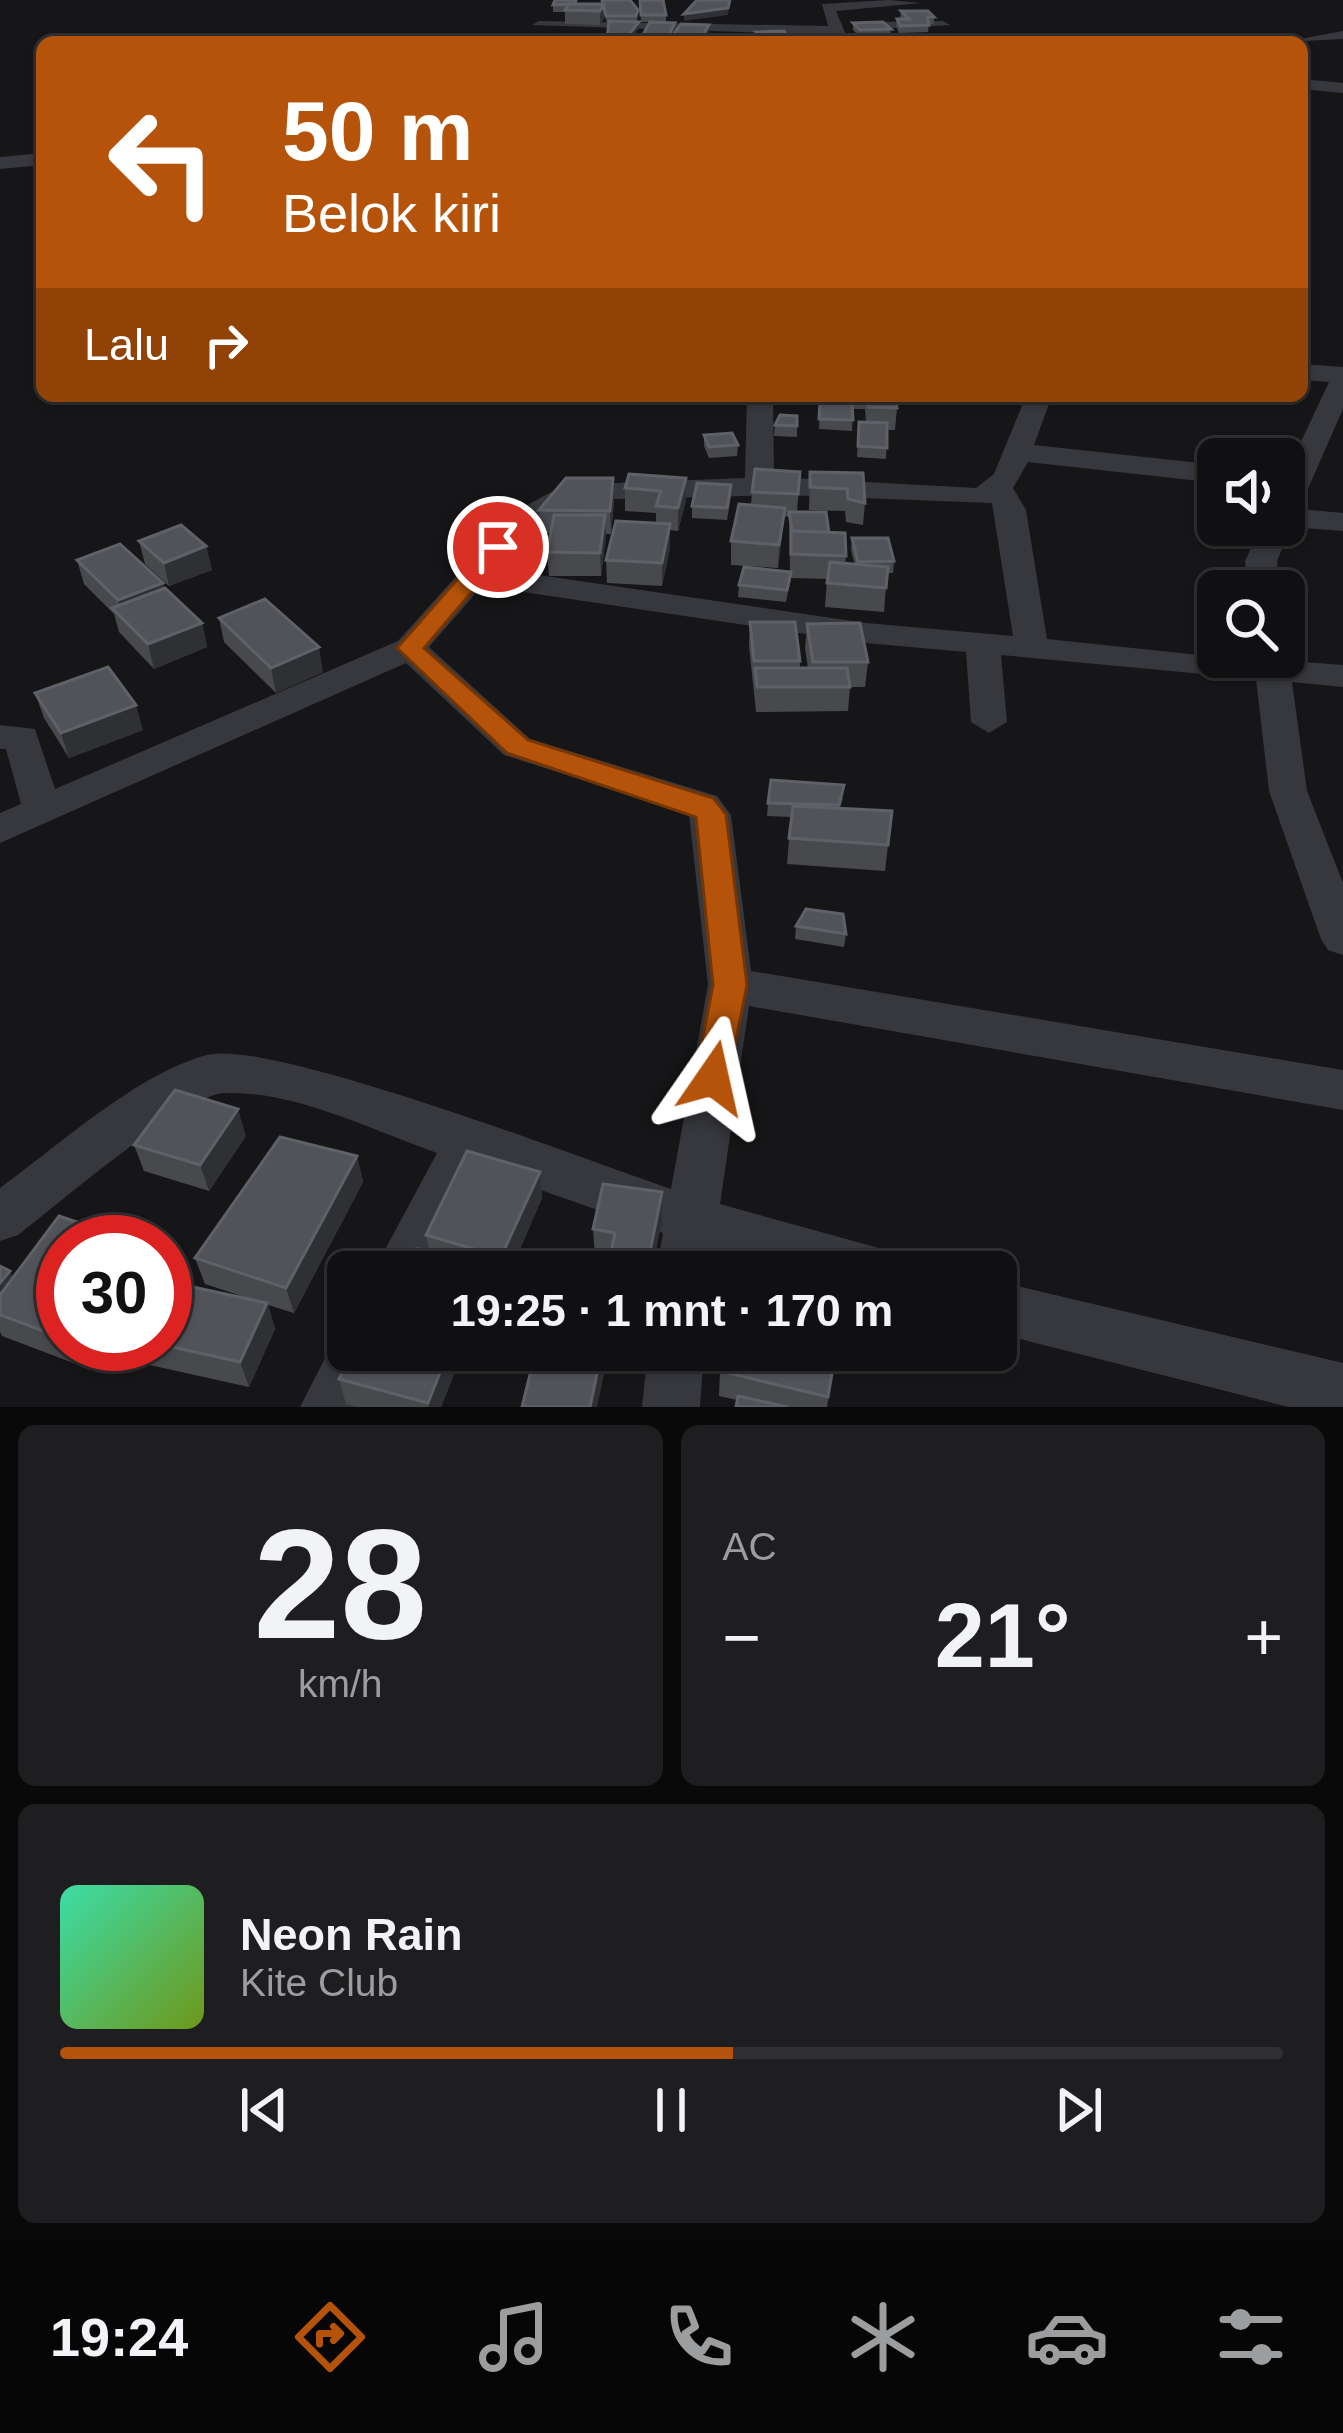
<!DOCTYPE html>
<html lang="id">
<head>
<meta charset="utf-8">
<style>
	body { margin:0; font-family:Helvetica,sans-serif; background:#1e1e20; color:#f1f3f6; height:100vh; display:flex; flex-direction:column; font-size:45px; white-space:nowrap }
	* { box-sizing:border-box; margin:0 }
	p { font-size:39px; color:#9c9d9f }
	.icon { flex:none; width:66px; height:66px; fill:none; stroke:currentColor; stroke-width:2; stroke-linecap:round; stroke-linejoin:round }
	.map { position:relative; height:1407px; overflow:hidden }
	.side { display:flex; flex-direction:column; gap:18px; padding:18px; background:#09090a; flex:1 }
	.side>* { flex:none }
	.banner { position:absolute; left:36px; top:36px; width:1272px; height:366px; border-radius:18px; box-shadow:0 3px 9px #0004,0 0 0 3px #303032; background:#b45309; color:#fff; overflow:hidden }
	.buttons { position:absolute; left:1197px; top:438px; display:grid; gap:24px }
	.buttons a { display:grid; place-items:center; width:108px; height:108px; border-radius:18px; background:#101012; box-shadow:0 3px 9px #0004,0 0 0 3px #303032; font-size:60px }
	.speed { position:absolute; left:36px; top:1215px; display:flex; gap:24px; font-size:60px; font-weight:700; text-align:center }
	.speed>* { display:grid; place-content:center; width:156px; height:156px; border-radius:50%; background:#101012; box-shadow:0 3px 9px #0004,0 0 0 3px #303032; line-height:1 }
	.speed .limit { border:18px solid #d22; background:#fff; color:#111 }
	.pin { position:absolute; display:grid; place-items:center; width:102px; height:102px; color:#fff; margin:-51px; border:6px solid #fff; border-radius:50%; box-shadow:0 3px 12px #0007 }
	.me { position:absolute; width:132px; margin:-66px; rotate:11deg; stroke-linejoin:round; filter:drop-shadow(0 0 9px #0008) }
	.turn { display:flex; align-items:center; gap:42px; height:252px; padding:0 48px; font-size:54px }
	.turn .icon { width:156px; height:156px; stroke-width:2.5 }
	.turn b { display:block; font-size:84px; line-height:102px }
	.then { display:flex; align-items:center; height:114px; padding:0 48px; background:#0003; gap:24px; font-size:45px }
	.big { font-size:90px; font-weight:700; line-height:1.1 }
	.side .card { flex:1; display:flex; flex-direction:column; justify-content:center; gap:18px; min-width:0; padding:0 42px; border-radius:18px; background:#1e1e20 }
	.side .dial { align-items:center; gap:0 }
	.dial b { font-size:156px; line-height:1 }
	.song { display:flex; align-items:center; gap:36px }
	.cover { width:144px; height:144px; border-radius:18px; background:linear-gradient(135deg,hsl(160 70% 55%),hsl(80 70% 35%)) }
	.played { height:12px; border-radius:6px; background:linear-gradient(90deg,#b45309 55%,#303032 55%) }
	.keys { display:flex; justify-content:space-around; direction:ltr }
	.heat { display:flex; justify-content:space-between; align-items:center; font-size:66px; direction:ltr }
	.side .tiles { flex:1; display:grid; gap:18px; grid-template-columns:1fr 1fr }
	.card:last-child { grid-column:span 2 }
	.trip { position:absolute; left:327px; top:1251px; width:690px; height:120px; border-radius:18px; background:#101012; box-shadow:0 3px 9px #0004,0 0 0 3px #303032; font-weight:700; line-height:120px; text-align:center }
	.menu { display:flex; height:192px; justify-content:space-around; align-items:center; background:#060607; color:#9c9d9f }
	.menu .icon { width:84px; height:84px }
	.menu .current { color:#b45309 }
	.menu b { font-size:54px; color:#f1f3f6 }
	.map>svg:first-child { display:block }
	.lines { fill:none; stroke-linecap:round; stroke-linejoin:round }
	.minor { fill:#37383d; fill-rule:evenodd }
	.wall { fill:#47494d }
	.shaded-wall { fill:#2f3033 }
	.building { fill:#525359; stroke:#5f6168; stroke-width:3 }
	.route { fill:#b45309; stroke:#753606; stroke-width:3 }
</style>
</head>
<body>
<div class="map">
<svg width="1343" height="1407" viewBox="0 0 1343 1407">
	<rect width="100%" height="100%" fill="#161618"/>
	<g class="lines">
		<g class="minor">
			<path d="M 889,0 L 921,3 L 836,11 L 849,42 L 833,42 L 831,35 L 532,25 L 539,21 L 828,26 L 822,4 Z"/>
			<path d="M 880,22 L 943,21 L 950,25 L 875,29 Z"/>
			<path d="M 1343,31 L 1343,39 L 1284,42 Z"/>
			<path d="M 1302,79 L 1343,83 L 1343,93 L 1302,89 Z"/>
			<path d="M 42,153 L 42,165 L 0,169 L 0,157 Z"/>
			<path d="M 1302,364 L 1343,367 L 1343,409 L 1299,509 L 1343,513 L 1343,531 L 1291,527 L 1277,561 L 1280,591 L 1248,591 L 1245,561 L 1262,525 L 1284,525 L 1284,478 L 1329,382 L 1302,380 Z"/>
			<path d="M 747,396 L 773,396 L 774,477 L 976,488 L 994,474 L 1026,396 L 1052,396 L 1034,445 L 1218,465 L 1218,483 L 1028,462 L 1013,488 L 1026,510 L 1047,639 L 1218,657 L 1284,657 L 1284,651 L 1289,661 L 1343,665 L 1343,687 L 1292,682 L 1307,791 L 1343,883 L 1343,955 L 1328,950 L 1321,939 L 1269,791 L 1256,679 L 1001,655 L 1007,722 L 989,733 L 971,722 L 966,652 L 866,643 L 482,586 L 429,647 L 530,739 L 717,796 L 731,815 L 751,971 L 1343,1070 L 1343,1110 L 749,1006 L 720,1204 L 875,1247 L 894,1254 L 902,1272 L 791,1272 L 713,1249 L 710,1272 L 656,1272 L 663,1233 L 481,1169 L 428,1272 L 373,1272 L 437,1153 C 371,1130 296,1091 224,1093 C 186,1094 55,1207 18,1235 L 0,1241 L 0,1188 C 58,1146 138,1073 207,1055 C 270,1038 591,1162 671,1189 L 708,985 L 689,814 L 504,755 L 406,663 L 0,843 L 0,813 L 21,804 L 6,749 L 0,749 L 0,725 L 35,729 L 55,789 L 398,641 L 513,513 L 564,485 L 745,478 ZM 783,495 L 992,503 L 1013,636 L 866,623 L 497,569 L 535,525 L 580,500 Z"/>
			<path d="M 996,1281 L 1343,1363 L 1343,1407 L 1289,1407 L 996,1333 Z"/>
			<path d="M 348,1327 L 348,1350 L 387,1350 L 360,1407 L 300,1407 L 339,1331 Z"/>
			<path d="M 648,1350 L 704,1350 L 700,1407 L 642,1407 Z"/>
		</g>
	</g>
	<g class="wall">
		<path d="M 640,0 L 666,15 L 666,22 L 675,30 L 671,38 L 709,25 L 709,32 L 702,42 L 641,42 L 641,38 L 650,22 L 641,22 Z"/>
		<path d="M 577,4 L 638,10 L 637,22 L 639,28 L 628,42 L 576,42 L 607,39 L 609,23 L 607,23 L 604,13 L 604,18 L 600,25 L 565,24 L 565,12 L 553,12 L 553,5 Z"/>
		<path d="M 901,11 L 934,17 L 934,24 L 929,24 L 928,32 L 899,33 L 896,26 L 897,19 L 900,18 Z"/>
		<path d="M 853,23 L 891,29 L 890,36 L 860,37 L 853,30 Z"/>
		<path d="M 756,32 L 790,42 L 760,42 L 756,39 Z"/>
		<path d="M 835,396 L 895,396 L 897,408 L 895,430 L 887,430 L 886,459 L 857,457 L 859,422 L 866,422 L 865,409 L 853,409 L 852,431 L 819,429 L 820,401 L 835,402 Z"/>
		<path d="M 775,425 L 797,426 L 797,437 L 774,436 Z"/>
		<path d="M 704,435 L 738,445 L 737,456 L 709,458 L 704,446 Z"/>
		<path d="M 800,472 L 797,512 L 829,533 L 846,556 L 845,564 L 855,565 L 851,550 L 852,538 L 894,561 L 893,573 L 887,573 L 884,612 L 825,607 L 827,579 L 791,578 L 786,602 L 738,597 L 739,585 L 790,572 L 789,517 L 784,516 L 778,568 L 731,565 L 731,541 L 751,505 L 752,492 Z"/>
		<path d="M 810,472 L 863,473 L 865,503 L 863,525 L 846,522 L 845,511 L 809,510 Z"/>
		<path d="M 629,474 L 686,500 L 678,531 L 670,530 L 670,548 L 662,586 L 607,583 L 606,560 L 656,524 L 656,513 L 625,511 L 625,488 Z"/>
		<path d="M 613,478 L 614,501 L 611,534 L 606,534 L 601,576 L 549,576 L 547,552 L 550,533 L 540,533 L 539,510 Z"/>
		<path d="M 731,496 L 727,520 L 692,518 L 692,506 Z"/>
		<path d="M 139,541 L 206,546 L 212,570 L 169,586 L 145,564 Z"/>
		<path d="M 77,560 L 163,583 L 164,588 L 202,623 L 207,647 L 154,669 L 119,632 L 114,614 L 84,584 Z"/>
		<path d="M 219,618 L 323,672 L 276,693 L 224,642 Z"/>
		<path d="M 750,622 L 800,661 L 800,668 L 808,668 L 805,648 L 807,624 L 868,662 L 865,687 L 850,687 L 848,711 L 756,712 L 749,646 Z"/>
		<path d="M 35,693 L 143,730 L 69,758 L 44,718 Z"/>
		<path d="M 843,798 L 840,808 L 892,811 L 885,871 L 787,864 L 791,817 L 767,816 L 768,803 Z"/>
		<path d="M 796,926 L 846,934 L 844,947 L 795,939 Z"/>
		<path d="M 246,1136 L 209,1191 L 144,1171 L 134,1145 Z"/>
		<path d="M 357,1156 L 363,1182 L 294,1313 L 268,1305 L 275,1329 L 249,1387 L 145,1364 L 137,1344 L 165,1344 L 254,1300 L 205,1284 L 195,1258 Z"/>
		<path d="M 540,1172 L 542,1198 L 510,1272 L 410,1272 L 429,1250 L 426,1235 Z"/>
		<path d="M 662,1192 L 662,1219 L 610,1258 L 595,1256 L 593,1229 Z"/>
		<path d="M 63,1242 L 63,1344 L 99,1344 L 84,1367 L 2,1336 L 0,1332 L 0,1266 L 13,1277 Z"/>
		<path d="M 353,1350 L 457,1350 L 456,1354 L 451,1353 L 454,1374 L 441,1407 L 356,1407 L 346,1404 L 339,1379 Z"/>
		<path d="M 836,1350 L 827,1407 L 736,1407 L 737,1400 L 719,1396 L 720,1371 Z"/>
	</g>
	<g class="shaded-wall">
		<path d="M 730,0 L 728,15 L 684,21 L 684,14 Z"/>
		<path d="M 604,4 L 604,18 L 600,25 L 600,11 Z"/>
		<path d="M 639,22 L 639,28 L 628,42 L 626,42 L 626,38 Z"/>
		<path d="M 675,23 L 675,30 L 670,40 L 709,25 L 709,32 L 702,42 L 667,42 Z"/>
		<path d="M 613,478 L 614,501 L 611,534 L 610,511 Z"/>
		<path d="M 686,478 L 686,500 L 678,531 L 678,508 Z"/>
		<path d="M 785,508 L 783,530 L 778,568 L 779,545 Z"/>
		<path d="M 605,515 L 606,538 L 601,576 L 600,553 Z"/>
		<path d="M 670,524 L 670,548 L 662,586 L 662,563 Z"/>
		<path d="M 206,546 L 212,570 L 169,586 L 164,563 Z"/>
		<path d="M 163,583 L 169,606 L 123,619 L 118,600 Z"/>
		<path d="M 202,623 L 207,647 L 154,669 L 148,644 Z"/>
		<path d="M 319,647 L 323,672 L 276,693 L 271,668 Z"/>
		<path d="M 136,705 L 143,730 L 69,758 L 61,733 Z"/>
		<path d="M 238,1109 L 246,1136 L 209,1191 L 200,1165 Z"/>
		<path d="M 357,1156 L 363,1182 L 294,1313 L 286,1288 Z"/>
		<path d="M 540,1172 L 542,1198 L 510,1272 L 503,1272 L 501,1257 Z"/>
		<path d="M 662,1192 L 662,1219 L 652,1272 L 646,1272 Z"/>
		<path d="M 470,1255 L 472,1272 L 465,1272 Z"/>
		<path d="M 10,1271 L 23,1297 L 0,1315 L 0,1283 Z"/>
		<path d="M 267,1303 L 275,1329 L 249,1387 L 240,1362 Z"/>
		<path d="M 73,1344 L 99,1344 L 84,1367 Z"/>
		<path d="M 450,1350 L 454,1374 L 441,1407 L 429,1407 L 428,1403 Z"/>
		<path d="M 602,1350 L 609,1350 L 597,1407 L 590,1407 Z"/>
	</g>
	<g class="building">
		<path d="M 555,0 L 576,0 L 575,4 L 553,5 Z"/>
		<path d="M 602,0 L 630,0 L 638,10 L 636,16 L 606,16 Z"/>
		<path d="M 640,0 L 663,0 L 666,15 L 641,15 Z"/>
		<path d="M 697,0 L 730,0 L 728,8 L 684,14 Z"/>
		<path d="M 569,4 L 604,4 L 600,11 L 565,10 Z"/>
		<path d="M 901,11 L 928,11 L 934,17 L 927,17 L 929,25 L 900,26 L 897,19 L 909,19 Z"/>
		<path d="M 609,21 L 639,22 L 626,38 L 611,38 L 615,42 L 576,42 L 607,39 Z"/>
		<path d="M 650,22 L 675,23 L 667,39 L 641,38 Z"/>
		<path d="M 883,22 L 891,29 L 860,30 L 853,23 Z"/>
		<path d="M 681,24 L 709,25 L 701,38 L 669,40 Z"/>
		<path d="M 784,31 L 790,42 L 769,42 L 756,32 Z"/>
		<path d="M 867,396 L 895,396 L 897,408 L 868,407 Z"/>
		<path d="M 820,401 L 852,403 L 853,420 L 819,419 Z"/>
		<path d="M 780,415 L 797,416 L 797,426 L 775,425 Z"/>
		<path d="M 859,422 L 887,423 L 887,448 L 858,446 Z"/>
		<path d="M 732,433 L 738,445 L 709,447 L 704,435 Z"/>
		<path d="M 755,469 L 800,472 L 798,494 L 752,492 Z"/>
		<path d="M 810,472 L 863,473 L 865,503 L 848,499 L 847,489 L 810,487 Z"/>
		<path d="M 629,474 L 686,478 L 678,508 L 656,506 L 661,491 L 625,488 Z"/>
		<path d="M 566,478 L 613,478 L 610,511 L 539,510 Z"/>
		<path d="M 697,483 L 731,485 L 727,508 L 692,506 Z"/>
		<path d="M 739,504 L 785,508 L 779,545 L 731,541 Z"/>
		<path d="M 789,512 L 826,512 L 829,533 L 792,531 Z"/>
		<path d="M 554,515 L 605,515 L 600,553 L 547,552 Z"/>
		<path d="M 616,521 L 670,524 L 662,563 L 606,560 Z"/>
		<path d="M 181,525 L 206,546 L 164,563 L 139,541 Z"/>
		<path d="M 791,531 L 845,533 L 846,556 L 791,554 Z"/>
		<path d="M 852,538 L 888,538 L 894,561 L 858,562 Z"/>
		<path d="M 120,544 L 163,583 L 118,600 L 77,560 Z"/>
		<path d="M 830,562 L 888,567 L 886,588 L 827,583 Z"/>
		<path d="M 744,567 L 791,572 L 787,590 L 739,585 Z"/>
		<path d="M 165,588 L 202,623 L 148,644 L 112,608 Z"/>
		<path d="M 265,599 L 319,647 L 271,668 L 219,618 Z"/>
		<path d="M 750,622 L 795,622 L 800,661 L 754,661 Z"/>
		<path d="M 860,623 L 868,662 L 813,662 L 807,624 Z"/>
		<path d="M 108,667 L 136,705 L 61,733 L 35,693 Z"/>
		<path d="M 755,668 L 847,668 L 850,687 L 757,687 Z"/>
		<path d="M 771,780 L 844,785 L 839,805 L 768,803 Z"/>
		<path d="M 793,806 L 892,811 L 888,845 L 789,838 Z"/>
		<path d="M 806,909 L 843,914 L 846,934 L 796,926 Z"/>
		<path d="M 175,1090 L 238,1109 L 200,1165 L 134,1145 Z"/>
		<path d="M 280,1137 L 357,1156 L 286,1288 L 195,1258 Z"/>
		<path d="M 467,1151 L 540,1172 L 501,1257 L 426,1235 Z"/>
		<path d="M 603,1184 L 662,1192 L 646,1272 L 607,1272 L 615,1233 L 593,1229 Z"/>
		<path d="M 59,1216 L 136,1242 L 63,1242 L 63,1338 L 0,1315 L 0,1295 Z"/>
		<path d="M 417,1249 L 470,1255 L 465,1272 L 410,1272 Z"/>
		<path d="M 0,1266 L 10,1271 L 0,1283 Z"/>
		<path d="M 165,1281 L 267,1303 L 240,1362 L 159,1344 L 165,1344 Z"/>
		<path d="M 353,1350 L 449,1350 L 428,1403 L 339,1379 Z"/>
		<path d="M 536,1350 L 602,1350 L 590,1407 L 522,1407 Z"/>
		<path d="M 724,1350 L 836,1350 L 828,1397 L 720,1371 Z"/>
		<path d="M 738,1396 L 788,1407 L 736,1407 Z"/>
	</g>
	<path class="route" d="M 490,542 L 510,547 L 424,648 L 528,740 L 713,798 L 726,814 L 747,985 L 726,1089 L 713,1093 L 700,1089 L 695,1078 L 713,985 L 696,817 L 507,753 L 397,648 Z"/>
</svg>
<div class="buttons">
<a><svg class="icon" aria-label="sound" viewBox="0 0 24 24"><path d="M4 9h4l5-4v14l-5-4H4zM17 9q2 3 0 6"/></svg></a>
<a><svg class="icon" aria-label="search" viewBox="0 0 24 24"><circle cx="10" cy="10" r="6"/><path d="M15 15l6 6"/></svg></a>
</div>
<div class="speed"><div class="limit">30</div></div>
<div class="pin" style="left:498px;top:547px;background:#d93025"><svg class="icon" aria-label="arrive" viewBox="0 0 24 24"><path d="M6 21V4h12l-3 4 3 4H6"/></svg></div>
<svg class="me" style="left:713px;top:1078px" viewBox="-20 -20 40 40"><path d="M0-17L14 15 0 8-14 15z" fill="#b45309" stroke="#fff" stroke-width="4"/></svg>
<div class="trip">19:25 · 1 mnt · 170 m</div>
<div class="banner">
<div class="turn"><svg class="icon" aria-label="left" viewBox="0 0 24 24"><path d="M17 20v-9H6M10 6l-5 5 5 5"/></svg><div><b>50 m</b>Belok kiri</div></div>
<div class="then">Lalu<svg class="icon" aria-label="right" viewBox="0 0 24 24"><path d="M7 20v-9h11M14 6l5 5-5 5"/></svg></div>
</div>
</div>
<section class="side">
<div class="tiles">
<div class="card dial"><b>28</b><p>km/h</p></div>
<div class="card"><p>AC</p>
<div class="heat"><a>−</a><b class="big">21°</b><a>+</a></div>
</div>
<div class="card">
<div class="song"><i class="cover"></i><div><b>Neon Rain</b><p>Kite Club</p></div></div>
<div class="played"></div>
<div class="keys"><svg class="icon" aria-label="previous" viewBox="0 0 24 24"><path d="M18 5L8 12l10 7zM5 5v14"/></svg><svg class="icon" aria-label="pause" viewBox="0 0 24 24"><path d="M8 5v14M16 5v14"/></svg><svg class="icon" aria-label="next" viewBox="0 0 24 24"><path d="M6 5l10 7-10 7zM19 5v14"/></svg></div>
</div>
</div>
</section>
<nav class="menu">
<b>19:24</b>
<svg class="icon current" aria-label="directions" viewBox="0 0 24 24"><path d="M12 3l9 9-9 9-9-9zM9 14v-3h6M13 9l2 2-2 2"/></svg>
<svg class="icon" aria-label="music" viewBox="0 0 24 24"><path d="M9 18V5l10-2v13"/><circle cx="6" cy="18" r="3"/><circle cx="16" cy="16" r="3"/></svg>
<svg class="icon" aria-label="phone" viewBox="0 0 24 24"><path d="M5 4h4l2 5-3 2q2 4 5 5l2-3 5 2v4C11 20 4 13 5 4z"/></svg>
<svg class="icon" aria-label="climate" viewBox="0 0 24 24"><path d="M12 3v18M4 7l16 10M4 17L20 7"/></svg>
<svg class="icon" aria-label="car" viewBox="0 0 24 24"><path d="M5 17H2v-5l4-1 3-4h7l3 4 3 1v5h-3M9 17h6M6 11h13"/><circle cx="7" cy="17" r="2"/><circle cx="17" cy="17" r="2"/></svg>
<svg class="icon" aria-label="filters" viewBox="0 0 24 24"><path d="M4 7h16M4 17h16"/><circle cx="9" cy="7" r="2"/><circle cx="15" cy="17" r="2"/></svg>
</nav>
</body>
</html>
